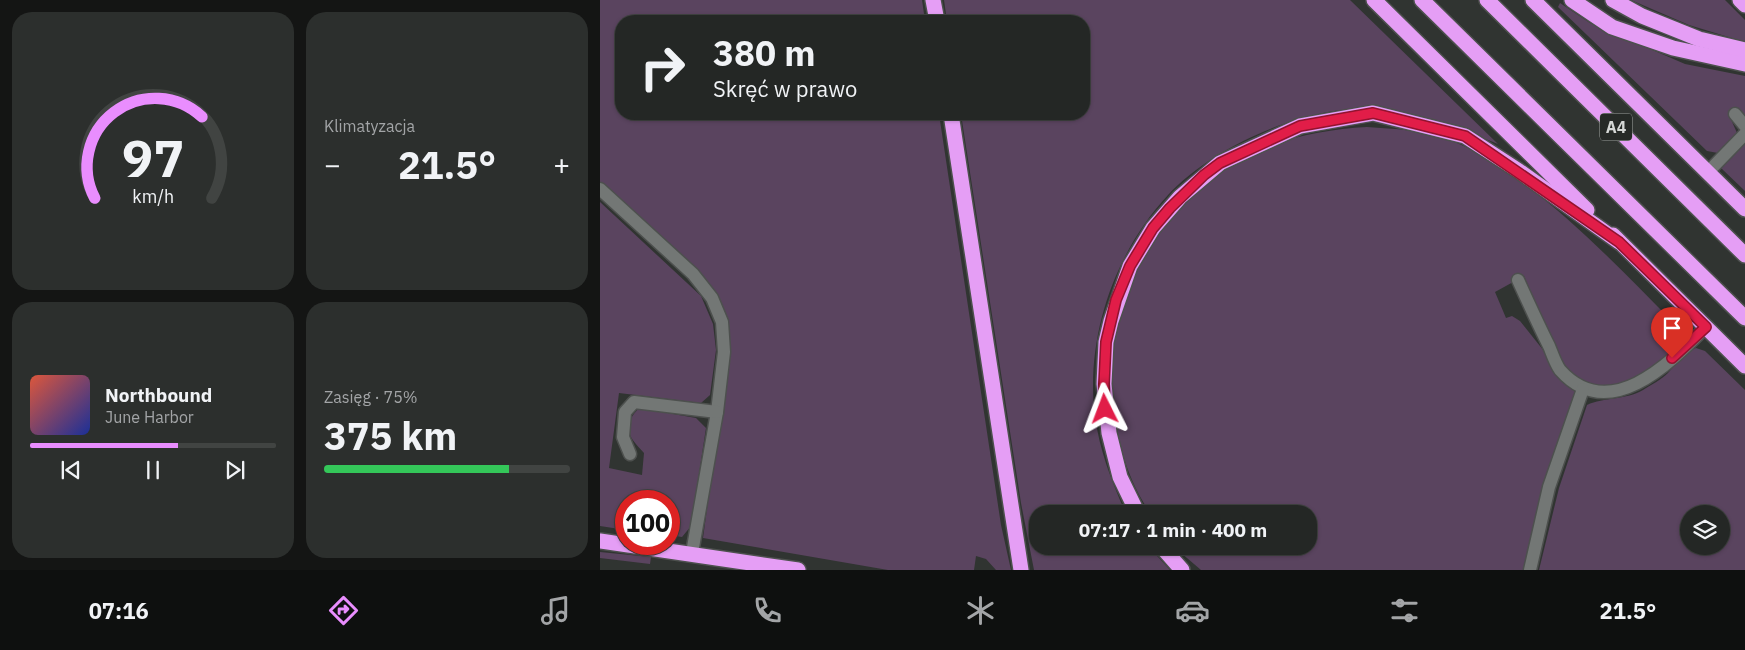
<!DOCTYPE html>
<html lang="pl">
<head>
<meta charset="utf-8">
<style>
	body { margin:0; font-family:"IBM Plex Sans",sans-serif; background:#2c2f2d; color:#f1f3f6; height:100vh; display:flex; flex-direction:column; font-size:19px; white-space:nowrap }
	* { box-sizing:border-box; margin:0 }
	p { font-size:16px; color:#a3a5a7 }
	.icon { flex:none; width:28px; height:28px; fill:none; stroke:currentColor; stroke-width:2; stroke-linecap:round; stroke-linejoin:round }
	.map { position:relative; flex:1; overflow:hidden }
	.drawer { display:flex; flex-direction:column; gap:12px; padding:12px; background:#141514; width:600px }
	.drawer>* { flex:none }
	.guide { position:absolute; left:15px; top:15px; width:475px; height:105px; border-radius:20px; box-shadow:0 1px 4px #0004,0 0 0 1px #414442; background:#242725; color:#f1f3f6; overflow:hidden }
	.buttons { position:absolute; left:1080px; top:505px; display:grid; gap:10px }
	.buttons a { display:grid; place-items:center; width:50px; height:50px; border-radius:50%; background:#242725; box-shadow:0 1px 4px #0004,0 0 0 1px #414442; font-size:25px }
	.speed { position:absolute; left:15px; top:490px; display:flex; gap:10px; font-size:25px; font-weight:700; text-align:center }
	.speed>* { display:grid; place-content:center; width:65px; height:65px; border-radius:50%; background:#242725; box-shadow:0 1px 4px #0004,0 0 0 1px #414442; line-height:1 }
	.speed .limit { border:8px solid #d22; background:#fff; color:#111 }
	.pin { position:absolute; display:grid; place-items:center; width:42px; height:42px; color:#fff; margin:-51px -21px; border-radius:50% 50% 50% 0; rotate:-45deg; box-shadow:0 0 5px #0007 }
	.pin .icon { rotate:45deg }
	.me { position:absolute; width:55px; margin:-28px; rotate:357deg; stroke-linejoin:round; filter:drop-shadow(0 0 4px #0008) }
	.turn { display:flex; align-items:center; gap:18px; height:105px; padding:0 15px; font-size:22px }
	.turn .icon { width:65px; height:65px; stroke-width:2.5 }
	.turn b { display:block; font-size:35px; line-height:42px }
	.big { font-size:38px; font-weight:700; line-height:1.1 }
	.drawer .card { flex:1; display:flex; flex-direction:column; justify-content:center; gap:8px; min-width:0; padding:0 18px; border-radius:20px; background:#2c2f2d }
	.drawer .dial { align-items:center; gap:0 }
	.dial svg { height:130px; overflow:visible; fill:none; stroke:#414442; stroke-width:7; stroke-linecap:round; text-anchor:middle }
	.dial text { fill:#f1f3f6; stroke:none }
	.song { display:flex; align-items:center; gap:15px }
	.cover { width:60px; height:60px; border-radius:8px; background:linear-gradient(135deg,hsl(10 70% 55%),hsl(230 70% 35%)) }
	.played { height:5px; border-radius:2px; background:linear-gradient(90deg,#e98dfe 60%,#414442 60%) }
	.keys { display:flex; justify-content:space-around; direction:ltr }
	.heat { display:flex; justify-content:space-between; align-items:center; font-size:28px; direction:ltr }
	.charge { height:8px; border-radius:4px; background:linear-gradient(90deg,#34c759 75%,#414442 0) }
	.drawer .tiles { flex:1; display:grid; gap:12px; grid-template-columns:repeat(2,1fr) }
	.trip { position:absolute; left:429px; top:505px; width:288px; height:50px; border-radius:20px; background:#242725; box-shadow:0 1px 4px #0004,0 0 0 1px #414442; font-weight:700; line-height:50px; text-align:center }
	.tabs { display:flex; height:80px; justify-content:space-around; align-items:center; background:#0e100f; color:#a3a5a7 }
	.tabs .icon { width:35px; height:35px }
	.tabs .active { color:#e98dfe }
	.tabs b { font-size:22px; color:#f1f3f6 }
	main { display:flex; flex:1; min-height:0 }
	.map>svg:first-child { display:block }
	.green { fill:#5a445f; fill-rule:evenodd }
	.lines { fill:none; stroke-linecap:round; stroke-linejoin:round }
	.minor-casing { stroke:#4d504e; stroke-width:15 }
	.highway-casing { stroke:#4d504e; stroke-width:18 }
	.minor { stroke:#737775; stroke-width:12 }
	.highway { stroke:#e59ef5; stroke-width:15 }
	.route-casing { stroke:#92132f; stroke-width:12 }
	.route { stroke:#e11d48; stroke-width:9 }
	.labels { text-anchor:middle; stroke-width:5; stroke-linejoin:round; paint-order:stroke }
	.shield { fill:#262a27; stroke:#a0a4a2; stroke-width:1 }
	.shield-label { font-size:16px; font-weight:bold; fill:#d5d8d6 }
</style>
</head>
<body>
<main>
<section class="drawer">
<div class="tiles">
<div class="card dial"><svg viewBox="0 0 100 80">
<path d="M14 69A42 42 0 1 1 86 69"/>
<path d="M14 69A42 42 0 0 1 80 19" stroke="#e98dfe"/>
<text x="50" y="56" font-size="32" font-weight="700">97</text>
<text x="50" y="72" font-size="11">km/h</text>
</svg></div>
<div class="card"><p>Klimatyzacja</p>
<div class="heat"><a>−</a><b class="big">21.5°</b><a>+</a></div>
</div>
<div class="card">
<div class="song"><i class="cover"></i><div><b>Northbound</b><p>June Harbor</p></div></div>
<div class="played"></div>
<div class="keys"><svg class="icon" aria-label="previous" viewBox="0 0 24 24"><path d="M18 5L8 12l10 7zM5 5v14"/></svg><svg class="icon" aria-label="pause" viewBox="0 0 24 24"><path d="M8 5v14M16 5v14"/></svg><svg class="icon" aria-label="next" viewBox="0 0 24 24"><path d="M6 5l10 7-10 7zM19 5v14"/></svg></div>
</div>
<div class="card"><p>Zasięg · 75%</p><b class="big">375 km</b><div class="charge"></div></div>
</div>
</section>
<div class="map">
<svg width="1145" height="570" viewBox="0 0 1145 570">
	<rect width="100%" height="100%" fill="#303431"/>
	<g class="green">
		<path d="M 0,0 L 322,0 L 325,21 L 21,21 L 21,114 L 339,114 L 401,525 L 411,570 L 396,570 L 386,559 L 376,556 L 374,570 L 288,570 L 103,538 L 126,369 L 111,287 L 0,182 Z"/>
		<path d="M 344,0 L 750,0 L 898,144 C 852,125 811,111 760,111 C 752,111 742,109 734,111 C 677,120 608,152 568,195 C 514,253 485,338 495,417 C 500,452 512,482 526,514 L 438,514 L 438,546 L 548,546 L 570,570 L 434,570 L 421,503 L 361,114 L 484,114 L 484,21 L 347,21 Z"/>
		<path d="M 1031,0 L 1125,0 L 1145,20 L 1145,42 L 1089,25 Z"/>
		<path d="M 960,3 L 990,23 L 1085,64 L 1145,76 L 1145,117 L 1129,115 L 1137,133 L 1118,153 L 1107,151 L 958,7 Z"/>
		<path d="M 767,127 C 794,129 824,130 849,140 C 870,147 891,161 909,173 C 971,216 1022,271 1075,324 L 1082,337 C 1063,363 1025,395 989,385 C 983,384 973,374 968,369 C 954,355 933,297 924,276 L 895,292 L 906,318 L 912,316 L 920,321 L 975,390 L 971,412 L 927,570 L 601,570 L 573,546 L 708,546 L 708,514 L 551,514 C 523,474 513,426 512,378 C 512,368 510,357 512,348 C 524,272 576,191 646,156 C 683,138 726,129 767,127 Z"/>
		<path d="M 1145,144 L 1145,191 L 1121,168 Z"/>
		<path d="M 0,202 L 101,296 L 113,324 L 116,350 L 110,395 L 101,403 L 19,393 L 9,468 L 42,475 L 44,453 C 28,436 21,427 39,408 L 96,418 L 106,428 L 91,526 L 82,537 L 69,535 L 69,501 L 26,501 L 26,530 L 0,526 Z"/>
		<path d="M 1096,348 L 1105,351 L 1145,390 L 1145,570 L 939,570 L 959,488 L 987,405 C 1004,397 1026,400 1043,390 C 1051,385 1062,379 1068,373 C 1078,362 1083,353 1096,348 ZM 1089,514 L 1121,514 L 1121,546 L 1089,546 Z"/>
		<path d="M 0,552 L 51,557 L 50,564 L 0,558 Z"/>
	</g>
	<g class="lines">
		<g class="minor-casing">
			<g id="minor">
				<path d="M 1135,114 L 1145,126"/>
				<path d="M 1108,172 L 1145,134"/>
				<path d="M 0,189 L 93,274 L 112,298 L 122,322 L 124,352 L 117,412 L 92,553"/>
				<path d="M 918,280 C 928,302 938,324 949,346 C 952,353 955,363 960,370 C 1009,425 1069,364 1106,327"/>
				<path d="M 30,454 L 23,437 L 25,412 L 34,402 L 117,412"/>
				<path d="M 930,570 L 949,487 L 983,389"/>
			</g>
		</g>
		<g class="highway-casing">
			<g id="highway">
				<path d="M 333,0 L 337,21"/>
				<path d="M 774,0 L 987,210"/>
				<path d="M 822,0 L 1145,318"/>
				<path d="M 887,0 L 1145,255"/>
				<path d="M 933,0 L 1145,209"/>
				<path d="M 972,0 L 1012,27 L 1073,48 L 1145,64"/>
				<path d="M 1013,0 L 1042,16 L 1099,39 L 1145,50"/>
				<path d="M 1140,0 L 1145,5"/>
				<path d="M 351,114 L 421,570"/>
				<path d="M 1013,235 L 1145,366"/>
				<path d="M 538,514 L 520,477 L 509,433 L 504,384 L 506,342 L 511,321 L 530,266 L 553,228 L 580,197 L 620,163 L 700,126 L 773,113 L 865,136 L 919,171 L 1019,242"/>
				<path d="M 0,541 L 198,570"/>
				<path d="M 561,546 L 582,570"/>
			</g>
		</g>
		<use href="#minor" class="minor"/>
		<use href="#highway" class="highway"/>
	</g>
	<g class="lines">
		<g class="route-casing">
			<path id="route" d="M 505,409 L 504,384 L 506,342 L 516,300 L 530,266 L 553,228 L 570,208 L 604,175 L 620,163 L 700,126 L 773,113 L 865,136 L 1019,242 L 1106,327 L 1072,358"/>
		</g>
		<use href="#route" class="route"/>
	</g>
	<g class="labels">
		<rect class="shield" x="1000" y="113.5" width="32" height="27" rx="4"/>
		<g class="shield-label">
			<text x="1016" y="133">A4</text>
		</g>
	</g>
</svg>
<div class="buttons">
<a><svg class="icon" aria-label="layers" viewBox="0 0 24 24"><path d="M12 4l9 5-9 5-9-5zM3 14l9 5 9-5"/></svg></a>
</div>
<div class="speed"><div class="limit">100</div></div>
<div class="pin" style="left:1072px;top:358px;background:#d93025"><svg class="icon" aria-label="arrive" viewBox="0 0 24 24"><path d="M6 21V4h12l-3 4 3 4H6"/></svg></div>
<svg class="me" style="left:505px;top:409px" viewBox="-20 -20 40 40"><path d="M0-17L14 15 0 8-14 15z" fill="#e11d48" stroke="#fff" stroke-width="4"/></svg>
<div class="trip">07:17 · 1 min · 400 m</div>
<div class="guide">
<div class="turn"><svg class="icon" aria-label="right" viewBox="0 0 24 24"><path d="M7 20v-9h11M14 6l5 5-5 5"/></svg><div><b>380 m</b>Skręć w prawo</div></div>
</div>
</div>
</main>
<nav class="tabs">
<b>07:16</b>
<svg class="icon active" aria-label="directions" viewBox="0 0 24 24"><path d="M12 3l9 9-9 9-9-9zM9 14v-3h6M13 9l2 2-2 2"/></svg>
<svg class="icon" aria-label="music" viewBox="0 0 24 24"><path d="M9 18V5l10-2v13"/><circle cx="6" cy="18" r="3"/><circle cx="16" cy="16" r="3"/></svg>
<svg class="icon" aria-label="phone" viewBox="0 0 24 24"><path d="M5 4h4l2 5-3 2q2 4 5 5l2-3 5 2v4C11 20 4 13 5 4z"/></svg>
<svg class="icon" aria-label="climate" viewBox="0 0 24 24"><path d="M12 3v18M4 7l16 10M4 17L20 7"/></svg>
<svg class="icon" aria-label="car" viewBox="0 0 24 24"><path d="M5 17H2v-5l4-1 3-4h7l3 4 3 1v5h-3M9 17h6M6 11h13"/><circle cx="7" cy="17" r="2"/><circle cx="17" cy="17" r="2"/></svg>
<svg class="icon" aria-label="filters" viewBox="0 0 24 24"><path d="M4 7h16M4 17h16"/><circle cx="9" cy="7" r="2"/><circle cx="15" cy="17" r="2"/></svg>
<b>21.5°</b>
</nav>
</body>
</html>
